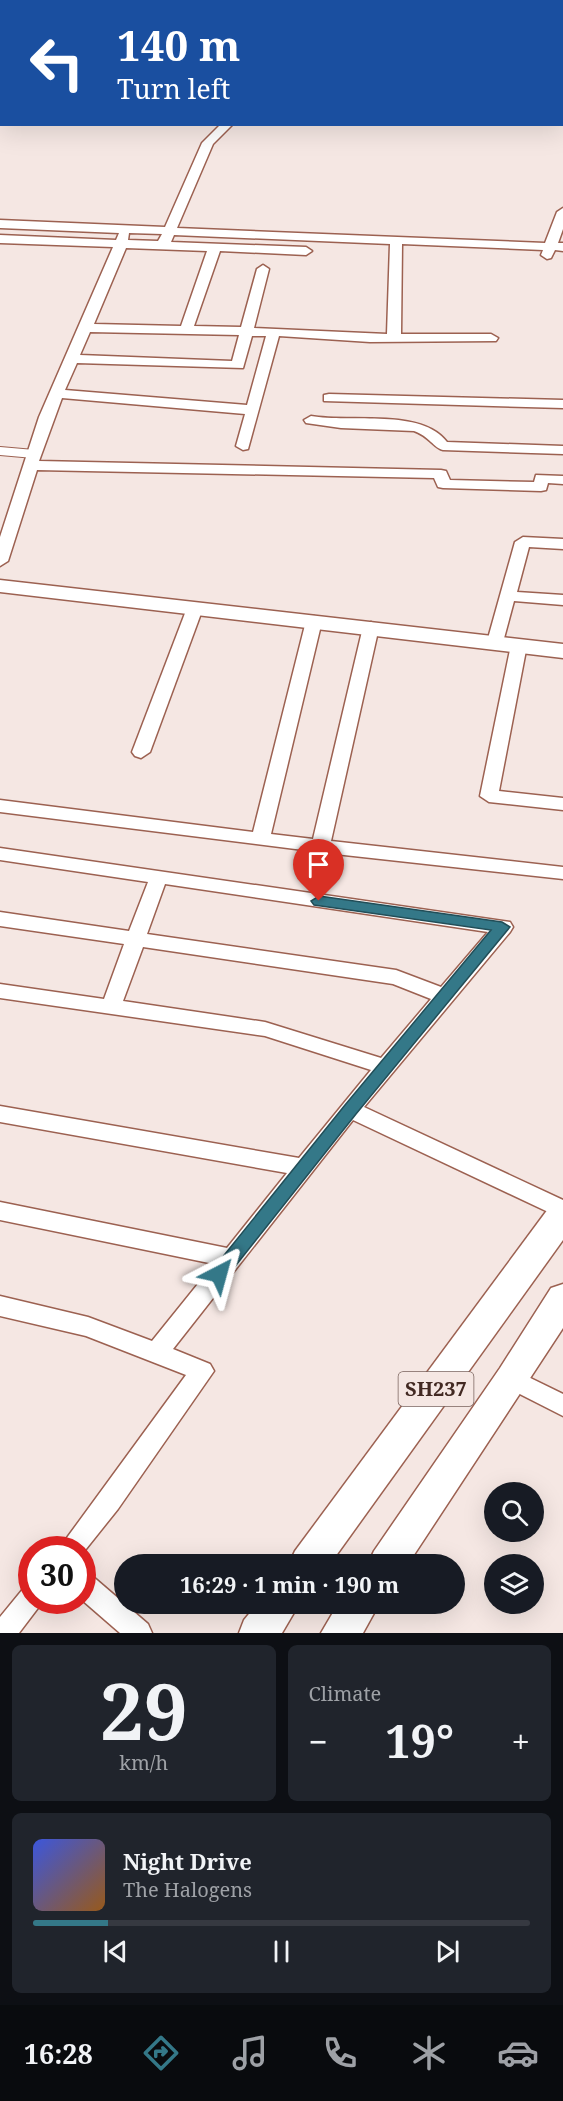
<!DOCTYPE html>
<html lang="en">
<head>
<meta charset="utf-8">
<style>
	body { margin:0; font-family:"Noto Serif",serif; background:#20242c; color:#f1f3f6; height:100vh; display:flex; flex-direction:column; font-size:22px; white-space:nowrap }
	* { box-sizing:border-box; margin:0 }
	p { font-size:20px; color:#9ea1a6 }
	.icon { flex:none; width:33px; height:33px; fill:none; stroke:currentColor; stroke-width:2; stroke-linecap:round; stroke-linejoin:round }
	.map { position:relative; height:1633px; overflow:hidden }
	.side { display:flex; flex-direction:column; gap:12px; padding:12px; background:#0d0f14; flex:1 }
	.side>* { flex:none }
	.top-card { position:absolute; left:0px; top:0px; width:564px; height:126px; box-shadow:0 6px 24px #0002; background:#1a4fa0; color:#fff; overflow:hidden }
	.fabs { position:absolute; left:484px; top:1482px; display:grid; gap:12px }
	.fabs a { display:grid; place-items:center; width:60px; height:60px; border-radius:50%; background:#171b24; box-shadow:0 6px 24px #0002; font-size:30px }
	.speed { position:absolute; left:18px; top:1536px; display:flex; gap:12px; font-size:30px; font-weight:700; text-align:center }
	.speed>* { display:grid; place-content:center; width:78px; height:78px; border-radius:50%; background:#171b24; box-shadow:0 6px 24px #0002; line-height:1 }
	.speed .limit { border:9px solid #d22; background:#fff; color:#111 }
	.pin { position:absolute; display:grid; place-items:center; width:51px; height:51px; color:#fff; margin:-62px -26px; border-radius:50% 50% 50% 0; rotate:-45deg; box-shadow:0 0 6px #0007 }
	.pin .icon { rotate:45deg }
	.me { position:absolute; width:66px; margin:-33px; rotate:39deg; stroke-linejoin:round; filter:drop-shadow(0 0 4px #0008) }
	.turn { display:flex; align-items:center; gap:21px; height:126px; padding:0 18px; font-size:27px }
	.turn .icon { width:78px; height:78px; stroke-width:2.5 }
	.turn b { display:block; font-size:42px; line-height:51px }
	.big { font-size:45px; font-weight:700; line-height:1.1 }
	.side .tile { flex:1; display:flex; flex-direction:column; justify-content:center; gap:9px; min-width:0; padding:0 21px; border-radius:9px; background:#20242c }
	.side .dial { align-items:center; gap:0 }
	.dial b { font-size:78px; line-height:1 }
	.song { display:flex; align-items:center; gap:18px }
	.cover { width:72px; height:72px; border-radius:9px; background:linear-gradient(135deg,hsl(230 70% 55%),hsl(30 70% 35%)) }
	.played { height:6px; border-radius:3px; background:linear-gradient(90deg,#347888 15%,#363941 15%) }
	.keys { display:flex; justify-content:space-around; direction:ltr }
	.heat { display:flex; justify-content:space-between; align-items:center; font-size:33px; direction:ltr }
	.side .tiles { flex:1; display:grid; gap:12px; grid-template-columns:1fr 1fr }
	.tile:last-child { grid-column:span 2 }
	.trip { position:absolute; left:114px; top:1554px; width:351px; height:60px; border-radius:30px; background:#171b24; box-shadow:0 6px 24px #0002; font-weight:700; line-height:60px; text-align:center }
	.menu { display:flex; height:96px; justify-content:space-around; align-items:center; background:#090b0e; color:#9ea1a6 }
	.menu .icon { width:42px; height:42px }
	.menu .current { color:#347888 }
	.menu b { font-size:27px; color:#f1f3f6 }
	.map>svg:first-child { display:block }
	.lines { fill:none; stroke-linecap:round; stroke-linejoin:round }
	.lane-casing { stroke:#9c6151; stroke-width:10 }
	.street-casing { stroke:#9c6151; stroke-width:3 }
	.secondary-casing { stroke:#9c6151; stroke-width:3 }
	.primary-casing { stroke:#9c6151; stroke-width:3 }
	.lane { stroke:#fff; stroke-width:8 }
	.street { fill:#fff; fill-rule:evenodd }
	.secondary { fill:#fff; fill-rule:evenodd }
	.primary { fill:#fff; fill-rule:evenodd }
	.route { fill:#347888; stroke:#224e58; stroke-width:1.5 }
	.labels { text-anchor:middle; stroke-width:6; stroke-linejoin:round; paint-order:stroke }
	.shield { fill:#f5e7e3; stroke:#78625c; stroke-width:1.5 }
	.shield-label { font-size:20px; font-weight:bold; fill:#422922 }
</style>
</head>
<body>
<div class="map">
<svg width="563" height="1633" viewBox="0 0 563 1633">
	<rect width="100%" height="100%" fill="#f5e7e3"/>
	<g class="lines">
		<g class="lane-casing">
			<path id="lane" d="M 0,451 L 34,454"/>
		</g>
		<g class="street-casing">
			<g id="street">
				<path d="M 49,0 L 59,0 L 48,2 Z"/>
				<rect x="448" y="0" width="10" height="2"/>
				<rect x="0" y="37" width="2" height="6"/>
				<path d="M 221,124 L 233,124 L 213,144 L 177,228 L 545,243 L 557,212 L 563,208 L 563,229 L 558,243 L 563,243 L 563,251 L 555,250 L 551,258 L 547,259 L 541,255 L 543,250 L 402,244 L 401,334 L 491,334 L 498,338 L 496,341 L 370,342 L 279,336 L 248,449 L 243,450 L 236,446 L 245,414 L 62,398 L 39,461 L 441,470 L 446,471 L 450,480 L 534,482 L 536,475 L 563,476 L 563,484 L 548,483 L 546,490 L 541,491 L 443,488 L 438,487 L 434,478 L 37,470 L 8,561 L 0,566 L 0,537 L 39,417 L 113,247 L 0,243 L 0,235 L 116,240 L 119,233 L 0,228 L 0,220 L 165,227 L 202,143 ZM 129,233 L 162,234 L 158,241 L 128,240 ZM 174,235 L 390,244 L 387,334 L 254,328 L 269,269 L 263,265 L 257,269 L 241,327 L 194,326 L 220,251 L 306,255 L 312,251 L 306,247 L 171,242 ZM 126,248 L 207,251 L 181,326 L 94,324 ZM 90,332 L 239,335 L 232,361 L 80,355 ZM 252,336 L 266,336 L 247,405 L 65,390 L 77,363 L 243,368 Z"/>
				<path d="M 329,394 L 563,400 L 563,408 L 324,401 L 324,395 Z"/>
				<path d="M 311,416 C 350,423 422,408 447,442 L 563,446 L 563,454 L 443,450 C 434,448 429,436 414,431 L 341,428 L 306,423 L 304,420 Z"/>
				<path d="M 523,537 L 563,539 L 563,549 L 529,547 L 517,592 L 563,595 L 563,605 L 514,601 L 503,642 L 501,645 L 489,645 L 487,642 L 515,542 Z"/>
				<path d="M 195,603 L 203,608 L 150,752 L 141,758 L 135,756 L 132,752 L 187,608 Z"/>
				<path d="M 314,616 L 322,621 L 271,834 L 313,839 L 363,627 L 371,622 L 379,627 L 331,841 L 563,867 L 563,879 L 335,854 L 0,812 L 0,800 L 253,832 L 306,621 Z"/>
				<path d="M 519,640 L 527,645 L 499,791 L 563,798 L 563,810 L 489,802 L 480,796 L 511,645 Z"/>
				<path d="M 0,848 L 510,922 L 513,927 L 510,932 L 364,1107 L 563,1200 L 563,1219 L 353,1120 L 173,1349 L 210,1364 L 214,1371 L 118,1509 L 82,1554 L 82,1550 L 58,1550 L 186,1375 L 86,1336 L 0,1316 L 0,1296 L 88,1317 L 152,1341 L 214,1264 L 0,1220 L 0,1202 L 227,1248 L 287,1173 L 0,1122 L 0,1106 L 299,1158 L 371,1070 L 265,1036 L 0,998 L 0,984 L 104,999 L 124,944 L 0,926 L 0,912 L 129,931 L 148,882 L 0,860 ZM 165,884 L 488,932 L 441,987 L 396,970 L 147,934 ZM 143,947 L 393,984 L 431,999 L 381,1058 L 265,1022 L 123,1001 Z"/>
				<path d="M 512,1369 L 563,1394 L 563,1416 L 504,1386 L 500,1379 L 504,1372 Z"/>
				<path d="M 82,1571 L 91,1575 L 148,1624 L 152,1633 L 120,1633 L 82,1600 Z"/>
				<path d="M 32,1586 L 32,1600 L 44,1600 L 19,1633 L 0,1633 L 0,1617 L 23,1589 Z"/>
			</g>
		</g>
		<g class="secondary-casing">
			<g id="secondary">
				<path d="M 253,0 L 271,0 L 272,2 L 254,2 Z"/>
				<path d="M 285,0 L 302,0 L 303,2 L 286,2 Z"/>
				<rect x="562" y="48" width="1" height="8"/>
				<path d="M 0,580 L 563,644 L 563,658 L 0,592 Z"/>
			</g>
		</g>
		<g class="primary-casing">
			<g id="primary">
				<path d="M 563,1201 L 563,1240 L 330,1564 L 289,1564 L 295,1551 L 551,1205 Z"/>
				<path d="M 563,1284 L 563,1328 L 408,1564 L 368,1564 L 374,1551 L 500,1368 L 551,1288 Z"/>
				<path d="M 257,1604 L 299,1604 L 282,1633 L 239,1633 L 244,1620 Z"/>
				<path d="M 338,1604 L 379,1604 L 363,1633 L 321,1633 Z"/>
			</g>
		</g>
		<use href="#lane" class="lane"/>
		<use href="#street" class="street"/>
		<use href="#secondary" class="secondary"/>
		<use href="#primary" class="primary"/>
	</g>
	<path class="route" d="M 319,896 L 502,922 L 510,927 L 356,1114 L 225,1279 L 213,1279 L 211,1274 L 213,1269 L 345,1105 L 491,930 L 314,905 L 311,901 Z"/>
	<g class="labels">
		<rect class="shield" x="398.5" y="1372" width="75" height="34" rx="4.5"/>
		<g class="shield-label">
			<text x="436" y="1396">SH237</text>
		</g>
	</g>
</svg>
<div class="fabs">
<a><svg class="icon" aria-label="search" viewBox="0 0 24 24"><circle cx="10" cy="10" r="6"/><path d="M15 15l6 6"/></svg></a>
<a><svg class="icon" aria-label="layers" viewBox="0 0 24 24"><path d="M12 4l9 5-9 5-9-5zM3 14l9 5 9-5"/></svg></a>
</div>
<div class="speed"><div class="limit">30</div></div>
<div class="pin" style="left:319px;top:901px;background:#d93025"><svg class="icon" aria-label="arrive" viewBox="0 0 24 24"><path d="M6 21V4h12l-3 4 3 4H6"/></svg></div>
<svg class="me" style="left:219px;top:1274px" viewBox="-20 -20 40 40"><path d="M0-17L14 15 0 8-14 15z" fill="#347888" stroke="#fff" stroke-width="4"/></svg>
<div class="trip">16:29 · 1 min · 190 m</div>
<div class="top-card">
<div class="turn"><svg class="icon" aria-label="left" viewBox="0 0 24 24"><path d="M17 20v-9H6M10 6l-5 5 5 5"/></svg><div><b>140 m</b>Turn left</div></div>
</div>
</div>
<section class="side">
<div class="tiles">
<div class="tile dial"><b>29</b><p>km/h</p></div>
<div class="tile"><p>Climate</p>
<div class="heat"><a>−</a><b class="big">19°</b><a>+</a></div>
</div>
<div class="tile">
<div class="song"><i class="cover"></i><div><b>Night Drive</b><p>The Halogens</p></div></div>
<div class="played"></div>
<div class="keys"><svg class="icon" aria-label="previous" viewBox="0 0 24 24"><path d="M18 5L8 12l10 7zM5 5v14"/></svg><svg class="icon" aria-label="pause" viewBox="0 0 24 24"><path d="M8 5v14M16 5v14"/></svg><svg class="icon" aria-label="next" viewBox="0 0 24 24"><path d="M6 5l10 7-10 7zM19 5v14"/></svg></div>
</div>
</div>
</section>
<nav class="menu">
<b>16:28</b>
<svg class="icon current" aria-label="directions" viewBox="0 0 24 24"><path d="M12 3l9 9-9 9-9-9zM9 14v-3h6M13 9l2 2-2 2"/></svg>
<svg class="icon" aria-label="music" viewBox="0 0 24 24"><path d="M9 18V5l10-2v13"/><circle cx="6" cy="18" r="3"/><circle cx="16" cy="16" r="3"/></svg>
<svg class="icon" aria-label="phone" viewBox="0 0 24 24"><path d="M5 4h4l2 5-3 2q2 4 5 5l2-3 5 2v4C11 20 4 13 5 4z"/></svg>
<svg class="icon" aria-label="climate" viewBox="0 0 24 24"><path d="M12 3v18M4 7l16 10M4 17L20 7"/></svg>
<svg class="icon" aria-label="car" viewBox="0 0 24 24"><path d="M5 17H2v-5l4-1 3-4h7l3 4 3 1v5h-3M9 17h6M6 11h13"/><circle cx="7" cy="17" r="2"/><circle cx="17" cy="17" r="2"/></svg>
</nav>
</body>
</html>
